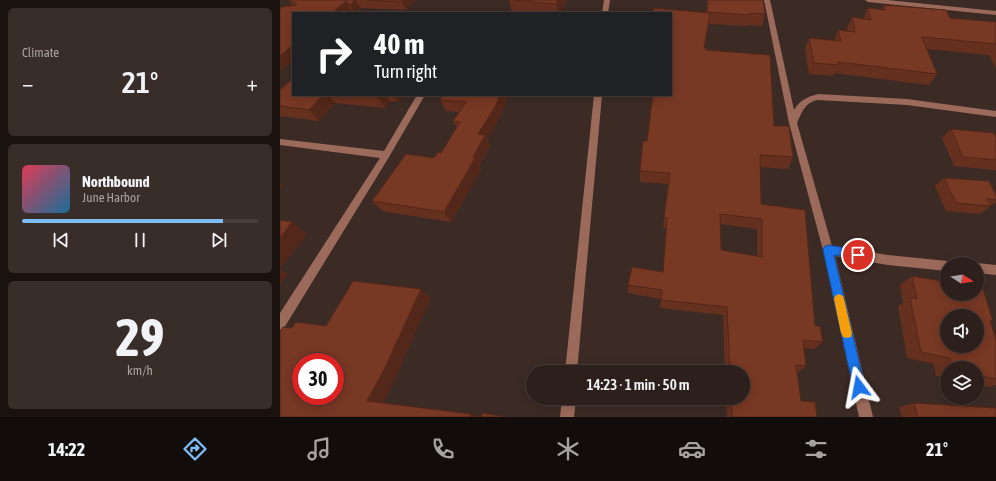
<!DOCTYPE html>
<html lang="en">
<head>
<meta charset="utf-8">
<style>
	body { margin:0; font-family:"Asap Condensed",sans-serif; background:#392d29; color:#f1f3f6; height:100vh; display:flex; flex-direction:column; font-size:15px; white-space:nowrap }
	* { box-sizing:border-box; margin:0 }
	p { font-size:13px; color:#a7a3a3 }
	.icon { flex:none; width:22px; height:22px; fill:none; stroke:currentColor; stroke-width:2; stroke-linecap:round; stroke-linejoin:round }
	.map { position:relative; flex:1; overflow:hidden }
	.side { display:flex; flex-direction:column; gap:8px; padding:8px; background:#19120f; width:280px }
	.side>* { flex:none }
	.guide { position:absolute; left:12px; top:12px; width:380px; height:84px; border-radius:0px; box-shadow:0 2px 10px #0003,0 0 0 1px #483e3b; background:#202124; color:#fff; overflow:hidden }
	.needle { width:26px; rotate:102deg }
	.controls { position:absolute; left:660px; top:257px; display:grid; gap:8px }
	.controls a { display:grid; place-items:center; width:44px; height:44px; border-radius:50%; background:#2d201c; box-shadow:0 2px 10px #0003,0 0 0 1px #483e3b; font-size:20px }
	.speed { position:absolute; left:12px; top:353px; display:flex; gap:8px; font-size:20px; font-weight:700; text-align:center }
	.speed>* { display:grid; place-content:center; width:52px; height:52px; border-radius:50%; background:#2d201c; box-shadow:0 2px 10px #0003,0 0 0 1px #483e3b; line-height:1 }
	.speed .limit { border:6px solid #d22; background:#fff; color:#111 }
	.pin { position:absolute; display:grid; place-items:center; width:34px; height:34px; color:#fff; margin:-17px; border:2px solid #fff; border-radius:50%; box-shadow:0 1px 4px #0007 }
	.me { position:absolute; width:44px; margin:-22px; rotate:347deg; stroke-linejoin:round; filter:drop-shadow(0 0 3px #0008) }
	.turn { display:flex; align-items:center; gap:14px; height:84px; padding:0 16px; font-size:18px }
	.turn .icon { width:52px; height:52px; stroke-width:2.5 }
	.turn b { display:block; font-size:28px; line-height:34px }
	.big { font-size:30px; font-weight:600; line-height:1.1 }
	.side .tile { flex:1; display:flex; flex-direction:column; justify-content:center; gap:6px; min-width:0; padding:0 14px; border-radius:6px; background:#392d29 }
	.side .dial { align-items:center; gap:0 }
	.dial b { font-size:52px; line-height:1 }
	.song { display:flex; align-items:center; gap:12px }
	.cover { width:48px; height:48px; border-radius:6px; background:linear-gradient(135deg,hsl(350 70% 55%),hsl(200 70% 35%)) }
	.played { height:4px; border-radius:2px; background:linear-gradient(90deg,#7fbdf9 85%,#483e3b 85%) }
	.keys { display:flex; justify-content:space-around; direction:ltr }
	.heat { display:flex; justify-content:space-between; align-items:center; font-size:22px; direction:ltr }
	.trip { position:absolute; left:246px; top:365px; width:224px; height:40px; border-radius:20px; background:#2d201c; box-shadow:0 2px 10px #0003,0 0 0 1px #483e3b; font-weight:600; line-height:40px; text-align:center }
	.tabs { display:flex; height:64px; justify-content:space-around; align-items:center; background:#120d0b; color:#a7a3a3 }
	.tabs .icon { width:28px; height:28px }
	.tabs .active { color:#7fbdf9 }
	.tabs b { font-size:18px; color:#f1f3f6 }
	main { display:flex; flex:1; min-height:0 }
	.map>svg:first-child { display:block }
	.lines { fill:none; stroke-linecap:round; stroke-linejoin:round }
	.minor { fill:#9c6a5a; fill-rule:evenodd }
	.wall { fill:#66301f; fill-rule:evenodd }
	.shaded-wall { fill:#532719 }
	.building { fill:#773824; stroke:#532719; fill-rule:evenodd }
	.route { fill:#1a73e8; stroke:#114b97 }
	.slow { fill:#f59e0b }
</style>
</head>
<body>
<main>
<section class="side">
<div class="tile"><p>Climate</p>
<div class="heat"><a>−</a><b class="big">21°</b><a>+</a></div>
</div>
<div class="tile">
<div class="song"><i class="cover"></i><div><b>Northbound</b><p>June Harbor</p></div></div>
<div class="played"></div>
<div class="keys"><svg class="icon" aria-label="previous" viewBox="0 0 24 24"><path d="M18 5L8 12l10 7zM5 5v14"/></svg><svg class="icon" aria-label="pause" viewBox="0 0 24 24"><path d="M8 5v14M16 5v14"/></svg><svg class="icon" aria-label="next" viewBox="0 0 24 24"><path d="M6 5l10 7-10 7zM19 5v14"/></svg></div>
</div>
<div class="tile dial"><b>29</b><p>km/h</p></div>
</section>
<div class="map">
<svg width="716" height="417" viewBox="0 0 716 417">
	<rect width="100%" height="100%" fill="#3c2b25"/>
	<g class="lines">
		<g class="minor">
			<path d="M 324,0 L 330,0 L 328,13 L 322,13 Z"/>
			<path d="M 484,0 L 490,0 L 514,110 C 520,100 527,97 538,94 L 627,99 L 716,111 L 716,117 L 627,105 L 538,100 C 525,102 522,112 517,123 L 552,246 L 608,255 L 667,261 L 672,264 L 667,264 L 667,271 L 608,265 L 555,256 L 593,417 L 579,417 L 543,250 L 509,123 Z"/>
			<path d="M 585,0 L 607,0 L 716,11 L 716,15 L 588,2 Z"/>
			<path d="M 137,95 L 145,95 L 109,157 L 4,328 L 0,330 L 0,313 L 100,158 L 0,145 L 0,139 L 104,151 Z"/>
			<path d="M 314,95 L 322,95 L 297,372 L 285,372 Z"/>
			<path d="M 697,263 L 716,265 L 716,275 L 697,273 L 697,264 L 694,264 Z"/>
			<path d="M 282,398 L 296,398 L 294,417 L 280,417 Z"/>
		</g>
	</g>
	<g class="wall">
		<path d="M 10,0 L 135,0 L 126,10 L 80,8 L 76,13 L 75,13 L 71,10 L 13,13 L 13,60 L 0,71 L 13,6 L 9,1 Z"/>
		<path d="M 229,0 L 287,0 L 280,13 L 232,13 Z"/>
		<path d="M 427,0 L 483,0 L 485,14 L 482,26 L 468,25 L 468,26 L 429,24 L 424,48 L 494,126 L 513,157 L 508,169 L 480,167 L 481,204 L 543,342 L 534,349 L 524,348 L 526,366 L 518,372 L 517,372 L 521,401 L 537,417 L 447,417 L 446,398 L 463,398 L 463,372 L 445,372 L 443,315 L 380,308 L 381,299 L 348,293 L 348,285 L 383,272 L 386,228 L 383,228 L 388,184 L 360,182 L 360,171 L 367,141 L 373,96 L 365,95 L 391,95 L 426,13 ZM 441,224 L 477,229 L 477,256 L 441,250 Z"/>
		<path d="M 604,5 L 670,18 L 716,22 L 716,68 L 709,55 L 647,49 L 657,74 L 649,85 L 554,73 L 553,76 L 529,74 L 525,49 L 529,38 L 554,41 L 558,30 L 567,31 L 567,28 L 572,17 L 583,19 L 588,8 L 602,9 Z"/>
		<path d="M 0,90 L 13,95 L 124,95 L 118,102 L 110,101 L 105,108 L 55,103 L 39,121 L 0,116 Z"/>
		<path d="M 229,95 L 219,118 L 207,139 L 210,146 L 199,166 L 201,169 L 171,222 L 102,211 L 92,201 L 161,153 L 177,128 L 173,121 L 179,112 L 166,111 L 160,100 Z"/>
		<path d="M 671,129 L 716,138 L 716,170 L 674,166 L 662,138 Z"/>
		<path d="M 664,178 L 716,195 L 716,202 L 700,214 L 666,211 L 655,186 Z"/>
		<path d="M 632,276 L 713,321 L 710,322 L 716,340 L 716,385 L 709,387 L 697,384 L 697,368 L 667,368 L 667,378 L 656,376 L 654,364 L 627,358 L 618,306 L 623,303 L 620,285 Z"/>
		<path d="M 634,403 L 716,417 L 622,417 L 619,407 Z"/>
	</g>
	<g class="shaded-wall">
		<path d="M 75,0 L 76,0 L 80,8 L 76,13 L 75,13 L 70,5 Z"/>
		<path d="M 123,0 L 135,0 L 126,10 L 122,2 Z"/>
		<path d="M 278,0 L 287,0 L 280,13 L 278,13 L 276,4 Z"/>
		<path d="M 66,1 L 71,10 L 67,13 L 52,13 Z"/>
		<path d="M 13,45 L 13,60 L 0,71 L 0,56 Z"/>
		<path d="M 43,95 L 49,95 L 55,103 L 39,121 L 29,110 Z"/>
		<path d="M 99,95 L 106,95 L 110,101 L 105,108 L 97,97 Z"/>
		<path d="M 114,95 L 124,95 L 118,102 Z"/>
		<path d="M 220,95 L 229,95 L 219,118 L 207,139 L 210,146 L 199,166 L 201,169 L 171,222 L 164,212 L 193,157 L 198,134 Z"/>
		<path d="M 0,182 L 4,185 L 0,189 Z"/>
		<path d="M 12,222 L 27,234 L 0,269 L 8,274 L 0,285 L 0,238 Z"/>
		<path d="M 141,289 L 151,298 L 117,375 L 102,406 L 87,401 Z"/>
		<path d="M 191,414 L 199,417 L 190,417 Z"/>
	</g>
	<g class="building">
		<path d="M 10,0 L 75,0 L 70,5 L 66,1 L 52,13 L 13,13 L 13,45 L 0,56 L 0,8 L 2,7 L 16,5 L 16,3 L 9,1 Z"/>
		<path d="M 86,0 L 123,0 L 122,2 Z"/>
		<path d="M 234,0 L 278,0 L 276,4 Z"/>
		<path d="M 428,0 L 483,0 L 485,14 L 470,13 L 470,15 L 427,12 Z"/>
		<path d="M 604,5 L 666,10 L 670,18 L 716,22 L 716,44 L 642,37 L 657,74 L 558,62 L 558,65 L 534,63 L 529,38 L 561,41 L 558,30 L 575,32 L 572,17 L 591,20 L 588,8 L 605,10 Z"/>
		<path d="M 374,8 L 430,13 L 424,48 L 427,48 L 426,50 L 490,55 L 494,126 L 509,126 L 513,157 L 480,155 L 481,204 L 525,210 L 535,326 L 540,326 L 543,342 L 523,340 L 526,366 L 516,365 L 521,401 L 535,402 L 537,417 L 452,417 L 451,398 L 463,398 L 463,372 L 450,372 L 447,307 L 381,300 L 382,290 L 348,285 L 352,267 L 383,272 L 387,218 L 384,218 L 390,173 L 360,171 L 363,141 L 367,141 L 373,95 L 391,95 L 391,13 L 372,13 ZM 440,214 L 482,219 L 482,257 L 441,250 Z"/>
		<path d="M 13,78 L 13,95 L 43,95 L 29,110 L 0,106 L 0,90 Z"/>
		<path d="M 80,95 L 99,95 L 97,97 Z"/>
		<path d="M 163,95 L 220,95 L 215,107 L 198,134 L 205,135 L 193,157 L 195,158 L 164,212 L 92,201 L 126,154 L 154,158 L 158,152 L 161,153 L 180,122 L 173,121 L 186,102 L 160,100 Z"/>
		<path d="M 671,129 L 714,133 L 716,138 L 716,160 L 683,157 Z"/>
		<path d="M 664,178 L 709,181 L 716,195 L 716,200 L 707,199 L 711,206 L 676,203 Z"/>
		<path d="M 0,220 L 12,222 L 0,238 Z"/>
		<path d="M 632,276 L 667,282 L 667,294 L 697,294 L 697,287 L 703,289 L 713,321 L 710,320 L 716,340 L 716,379 L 697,375 L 697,368 L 672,368 L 670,358 L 641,352 L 630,298 L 637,299 ZM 667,316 L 697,316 L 697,346 L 667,346 Z"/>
		<path d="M 73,281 L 141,289 L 104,370 L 87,401 L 191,414 L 190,417 L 0,417 L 0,331 L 3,327 L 12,328 L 16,322 L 46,326 ZM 21,362 L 55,362 L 55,396 L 21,396 Z"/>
		<path d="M 634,403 L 716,408 L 716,417 L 638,417 Z"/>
		<path d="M 202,413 L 227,417 L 201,417 Z"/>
	</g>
	<path class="route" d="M 548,245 L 578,250 L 581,252 L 583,255 L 581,258 L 578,259 L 554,255 L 585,387 L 583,391 L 579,393 L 575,391 L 573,387 L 543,250 L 544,247 Z"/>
	<path class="slow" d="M 559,294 L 563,296 L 564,299 L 572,333 L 571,337 L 567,338 L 563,337 L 561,333 L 554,299 L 555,296 Z"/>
</svg>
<div class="controls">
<a><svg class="needle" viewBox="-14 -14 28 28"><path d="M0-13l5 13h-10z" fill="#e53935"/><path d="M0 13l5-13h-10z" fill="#a7a3a3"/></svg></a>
<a><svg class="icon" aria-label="sound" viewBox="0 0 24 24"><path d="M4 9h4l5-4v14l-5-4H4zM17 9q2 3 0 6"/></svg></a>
<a><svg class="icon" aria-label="layers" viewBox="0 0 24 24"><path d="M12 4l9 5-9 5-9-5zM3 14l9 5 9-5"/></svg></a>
</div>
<div class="speed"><div class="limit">30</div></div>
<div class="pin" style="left:578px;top:255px;background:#d93025"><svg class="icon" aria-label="arrive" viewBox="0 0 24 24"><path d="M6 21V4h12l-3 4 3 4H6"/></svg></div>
<svg class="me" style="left:579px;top:387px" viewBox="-20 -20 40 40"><path d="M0-17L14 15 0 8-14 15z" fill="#1a73e8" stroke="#fff" stroke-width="4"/></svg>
<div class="trip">14:23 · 1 min · 50 m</div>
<div class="guide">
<div class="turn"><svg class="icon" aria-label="right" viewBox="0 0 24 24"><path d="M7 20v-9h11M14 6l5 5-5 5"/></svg><div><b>40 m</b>Turn right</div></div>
</div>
</div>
</main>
<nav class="tabs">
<b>14:22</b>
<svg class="icon active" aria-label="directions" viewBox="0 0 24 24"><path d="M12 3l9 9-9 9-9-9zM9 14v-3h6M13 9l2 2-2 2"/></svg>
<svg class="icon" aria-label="music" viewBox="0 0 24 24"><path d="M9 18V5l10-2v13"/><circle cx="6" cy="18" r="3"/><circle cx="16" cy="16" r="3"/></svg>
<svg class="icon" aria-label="phone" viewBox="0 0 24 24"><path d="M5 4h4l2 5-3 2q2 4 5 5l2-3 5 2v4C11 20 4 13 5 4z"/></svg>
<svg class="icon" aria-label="climate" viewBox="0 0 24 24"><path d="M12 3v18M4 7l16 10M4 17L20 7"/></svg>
<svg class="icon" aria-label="car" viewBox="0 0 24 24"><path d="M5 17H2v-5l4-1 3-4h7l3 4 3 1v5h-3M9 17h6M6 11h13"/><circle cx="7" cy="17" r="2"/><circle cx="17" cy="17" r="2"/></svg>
<svg class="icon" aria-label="filters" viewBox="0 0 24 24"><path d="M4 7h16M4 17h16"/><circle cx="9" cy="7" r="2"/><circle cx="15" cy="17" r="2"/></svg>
<b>21°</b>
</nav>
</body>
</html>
